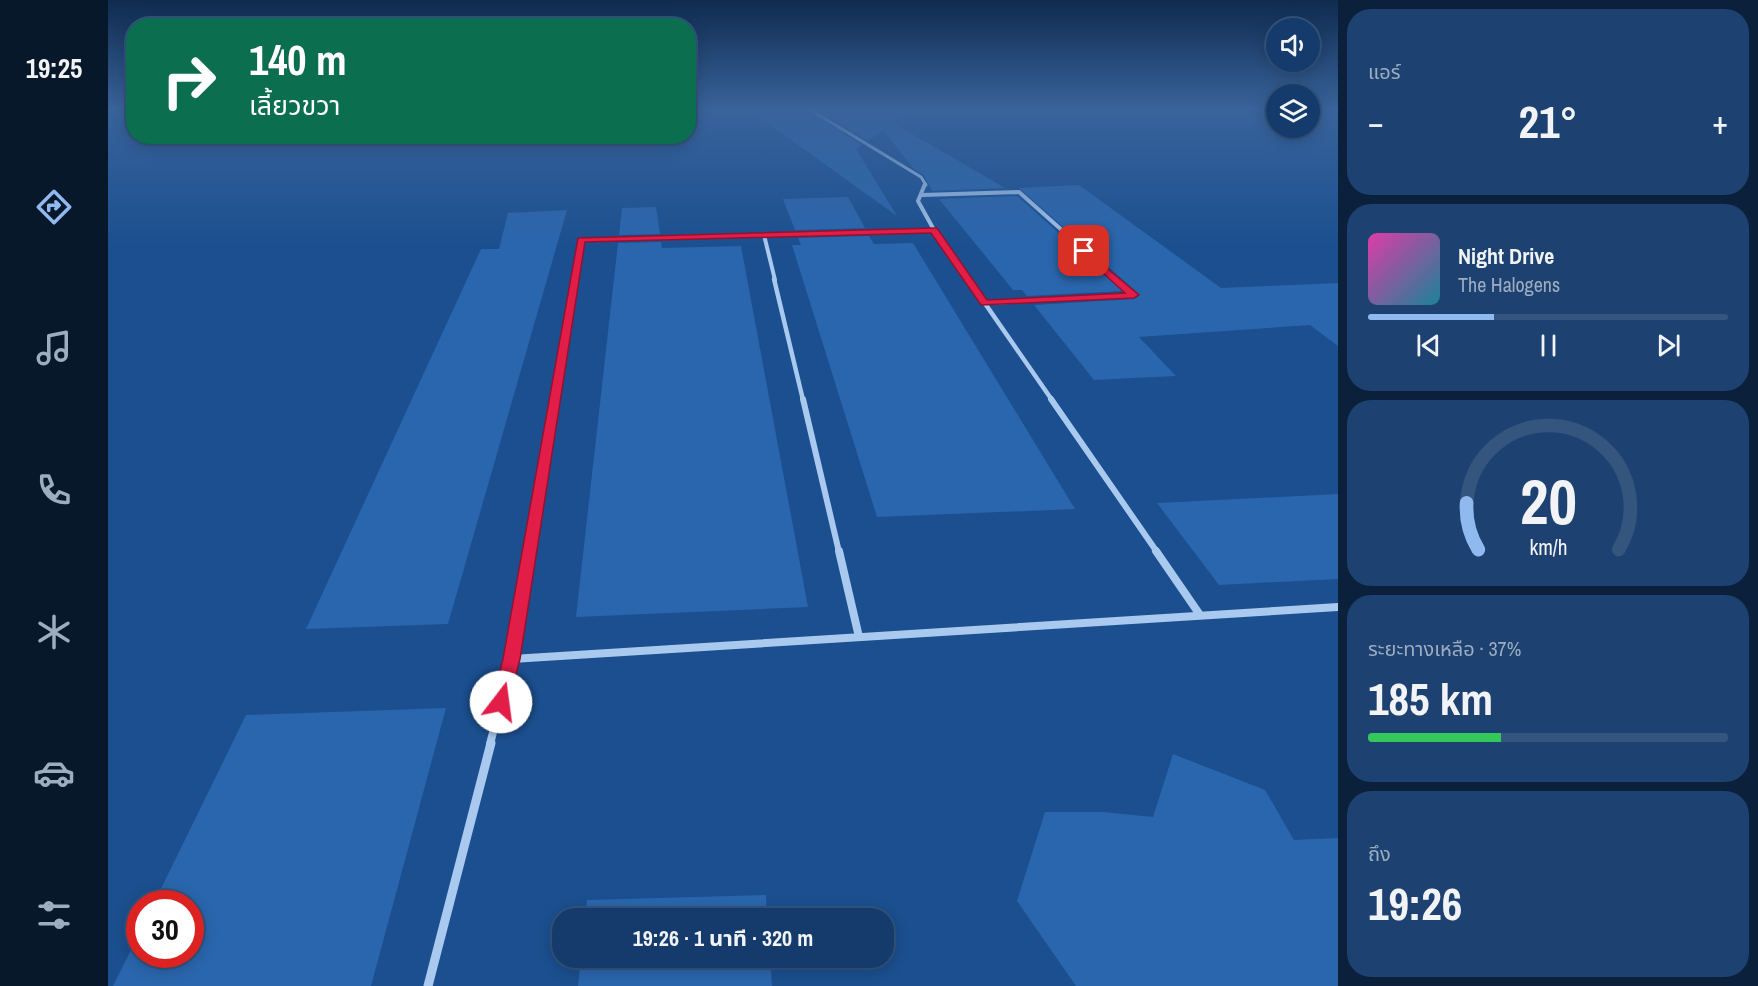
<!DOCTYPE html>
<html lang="th">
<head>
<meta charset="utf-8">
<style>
	body { margin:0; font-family:"Archivo Narrow","Noto Sans Thai",sans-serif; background:#1d4271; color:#f1f3f6; height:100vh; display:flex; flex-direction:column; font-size:22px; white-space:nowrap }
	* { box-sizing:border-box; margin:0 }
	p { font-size:20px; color:#9dadc1 }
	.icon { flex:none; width:33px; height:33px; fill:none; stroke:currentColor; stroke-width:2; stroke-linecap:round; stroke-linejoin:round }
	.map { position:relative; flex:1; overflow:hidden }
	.sheet { display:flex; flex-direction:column; gap:9px; padding:9px; background:#0b203b; width:420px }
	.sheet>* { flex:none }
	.banner { position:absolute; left:18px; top:18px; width:570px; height:126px; border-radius:24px; box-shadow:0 3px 15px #0003,0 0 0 2px #33557e; background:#0b6e4f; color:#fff; overflow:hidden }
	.controls { position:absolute; left:1158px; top:18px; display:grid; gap:12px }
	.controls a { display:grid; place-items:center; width:54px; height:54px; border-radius:50%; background:#143b6b; box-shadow:0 3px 15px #0003,0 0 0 2px #33557e; font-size:30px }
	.speed { position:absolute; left:18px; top:890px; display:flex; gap:12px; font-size:30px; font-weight:700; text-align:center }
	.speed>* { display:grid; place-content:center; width:78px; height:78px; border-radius:50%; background:#143b6b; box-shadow:0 3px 15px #0003,0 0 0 2px #33557e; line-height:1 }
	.speed .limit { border:9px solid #d22; background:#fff; color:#111 }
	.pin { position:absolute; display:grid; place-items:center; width:51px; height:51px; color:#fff; margin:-26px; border-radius:12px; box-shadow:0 3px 9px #0006 }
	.me { position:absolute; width:66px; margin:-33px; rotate:15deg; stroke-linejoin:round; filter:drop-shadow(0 0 4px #0008) }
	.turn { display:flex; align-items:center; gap:21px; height:126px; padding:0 24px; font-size:27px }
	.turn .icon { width:78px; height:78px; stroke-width:2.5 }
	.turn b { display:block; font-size:42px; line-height:51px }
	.big { font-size:45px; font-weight:700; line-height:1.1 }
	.sheet .widget { flex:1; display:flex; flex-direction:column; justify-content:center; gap:9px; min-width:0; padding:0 21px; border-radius:24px; background:#1d4271 }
	.sheet .dial { align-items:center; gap:0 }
	.dial svg { height:156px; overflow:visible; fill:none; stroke:#33557e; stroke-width:7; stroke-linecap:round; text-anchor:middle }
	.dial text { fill:#f1f3f6; stroke:none }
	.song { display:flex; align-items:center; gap:18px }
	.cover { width:72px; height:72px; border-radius:9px; background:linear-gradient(135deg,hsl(320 70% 55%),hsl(190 70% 35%)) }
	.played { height:6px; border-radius:3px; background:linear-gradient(90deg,#90b9f0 35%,#33557e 35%) }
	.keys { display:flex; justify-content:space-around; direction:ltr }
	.heat { display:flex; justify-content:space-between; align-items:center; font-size:33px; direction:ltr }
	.charge { height:9px; border-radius:4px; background:linear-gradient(90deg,#34c759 37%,#33557e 0) }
	.trip { position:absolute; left:444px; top:908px; width:342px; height:60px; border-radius:24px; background:#143b6b; box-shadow:0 3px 15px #0003,0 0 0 2px #33557e; font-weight:700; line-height:60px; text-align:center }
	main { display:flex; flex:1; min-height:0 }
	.dock { display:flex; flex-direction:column; width:108px; justify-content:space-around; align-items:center; background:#08182b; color:#9dadc1 }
	.dock .icon { width:42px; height:42px }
	.dock .selected { color:#90b9f0 }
	.dock b { font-size:27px; color:#f1f3f6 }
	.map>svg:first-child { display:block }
	.building { fill:#2a66ad }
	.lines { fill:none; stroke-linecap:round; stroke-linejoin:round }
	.minor-far5 { stroke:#a9c9ee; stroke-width:3 }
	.minor-far4 { stroke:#a9c9ee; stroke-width:4 }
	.minor-far3 { stroke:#a9c9ee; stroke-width:4.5 }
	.minor-far2 { stroke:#a9c9ee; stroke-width:6 }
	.minor-far1 { stroke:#a9c9ee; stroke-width:8 }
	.minor { stroke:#a9c9ee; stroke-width:9 }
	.secondary { fill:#d6e6fa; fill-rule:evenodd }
	.route { fill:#e11d48; stroke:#92132f; stroke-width:1.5 }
</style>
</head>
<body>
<main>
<nav class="dock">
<b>19:25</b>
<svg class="icon selected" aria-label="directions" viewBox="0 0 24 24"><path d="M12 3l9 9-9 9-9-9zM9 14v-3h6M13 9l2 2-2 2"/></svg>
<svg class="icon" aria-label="music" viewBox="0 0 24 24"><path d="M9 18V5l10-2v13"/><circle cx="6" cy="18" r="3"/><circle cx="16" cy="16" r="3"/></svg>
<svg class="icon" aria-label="phone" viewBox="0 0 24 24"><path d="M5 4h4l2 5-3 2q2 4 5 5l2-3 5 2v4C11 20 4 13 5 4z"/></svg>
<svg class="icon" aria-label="climate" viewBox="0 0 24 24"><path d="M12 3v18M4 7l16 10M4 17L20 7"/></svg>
<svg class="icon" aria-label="car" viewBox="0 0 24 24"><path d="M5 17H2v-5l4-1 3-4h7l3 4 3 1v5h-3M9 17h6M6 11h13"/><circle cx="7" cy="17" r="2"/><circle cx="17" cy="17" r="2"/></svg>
<svg class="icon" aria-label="filters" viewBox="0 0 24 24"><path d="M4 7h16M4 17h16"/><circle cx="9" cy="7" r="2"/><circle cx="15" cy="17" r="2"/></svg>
</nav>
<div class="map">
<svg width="1230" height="986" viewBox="0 0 1230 986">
	<rect width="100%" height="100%" fill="#1b4f8f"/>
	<g class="building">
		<path d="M 640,109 L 697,109 L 754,145 L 748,149 L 789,216 Z"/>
		<path d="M 709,109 L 804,109 L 785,123 L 897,188 L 824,191 L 816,175 L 806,169 L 775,130 L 760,141 Z"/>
		<path d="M 971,185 L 1113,288 L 1230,283 L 1230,346 L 1202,325 L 1031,337 L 1068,376 L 986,380 L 926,305 L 1026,299 L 1030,297 L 1030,293 L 911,188 Z"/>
		<path d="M 909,196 L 1004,280 L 1015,291 L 919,296 L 914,290 L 905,290 L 831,199 Z"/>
		<path d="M 740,197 L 757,228 L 687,230 L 675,199 Z"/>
		<path d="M 548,207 L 552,234 L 511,235 L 514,208 Z"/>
		<path d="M 459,210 L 340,624 L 198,629 L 373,249 L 391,249 L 400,213 Z"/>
		<path d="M 761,236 L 766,244 L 805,243 L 967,509 L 769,517 L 684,245 L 693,245 L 690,238 Z"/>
		<path d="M 553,242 L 554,248 L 633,246 L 700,607 L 468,617 L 510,243 Z"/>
		<path d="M 1230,494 L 1230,579 L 1111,585 L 1049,503 Z"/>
		<path d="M 338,708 L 263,986 L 5,986 L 32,932 L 32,954 L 82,954 L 82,903 L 46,903 L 138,715 Z"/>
		<path d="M 1065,754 L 1157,790 L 1186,840 L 1230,838 L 1230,986 L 968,986 L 909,901 L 937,812 L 995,812 L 1045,817 Z"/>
		<path d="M 658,895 L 659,918 L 477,918 L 479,900 Z"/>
		<path d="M 473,957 L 662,957 L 664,986 L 470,986 Z"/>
	</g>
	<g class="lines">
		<path class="minor-far5" d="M 701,109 L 813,177 L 818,185"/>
		<g class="minor-far4">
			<path d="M 817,184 L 810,201 L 826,230 L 861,280"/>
			<path d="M 814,195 L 911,192 L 1010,280"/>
			<path d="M 656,235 L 667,280"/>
			<path d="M 466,280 L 473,240 L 826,230"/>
		</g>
		<g class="minor-far3">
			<path d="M 666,279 L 695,400"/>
			<path d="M 860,279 L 944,400"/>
			<path d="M 876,303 L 1026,295 L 1008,279"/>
			<path d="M 447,400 L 467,279"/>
		</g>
		<g class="minor-far2">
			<path d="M 695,399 L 731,552"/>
			<path d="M 943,399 L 1049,552"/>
			<path d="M 422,552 L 447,399"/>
		</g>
		<g class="minor-far1">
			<path d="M 731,551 L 751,637"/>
			<path d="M 1048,551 L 1092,615"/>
			<path d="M 404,659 L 1230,607"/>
			<path d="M 382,744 L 404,659 L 422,551"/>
		</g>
		<path class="minor" d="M 320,986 L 383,743"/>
		<path class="secondary" d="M 1227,109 L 1230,109 L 1230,112 Z"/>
	</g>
	<linearGradient id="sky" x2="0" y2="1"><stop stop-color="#0f2b4f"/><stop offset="0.44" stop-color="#39639b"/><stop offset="1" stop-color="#39639b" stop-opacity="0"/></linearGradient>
	<rect width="1230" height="247" fill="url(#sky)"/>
	<path class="route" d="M 826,228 L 829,228 L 879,300 L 1017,293 L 973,253 L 972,251 L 976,249 L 1031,295 L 1026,298 L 873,305 L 823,233 L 477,242 L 412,659 L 399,708 L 393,710 L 386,708 L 384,702 L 395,659 L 470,238 Z"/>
</svg>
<div class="controls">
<a><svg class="icon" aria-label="sound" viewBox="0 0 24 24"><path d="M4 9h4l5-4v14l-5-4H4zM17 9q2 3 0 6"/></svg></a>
<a><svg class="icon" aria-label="layers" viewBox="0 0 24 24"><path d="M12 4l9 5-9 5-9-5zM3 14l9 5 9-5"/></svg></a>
</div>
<div class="speed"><div class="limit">30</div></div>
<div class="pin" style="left:976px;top:251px;background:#d93025"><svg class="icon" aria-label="arrive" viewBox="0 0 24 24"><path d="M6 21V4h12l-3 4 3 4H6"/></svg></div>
<svg class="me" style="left:393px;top:702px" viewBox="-20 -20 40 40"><circle r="19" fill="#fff"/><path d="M0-13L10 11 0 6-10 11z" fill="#e11d48"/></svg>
<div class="trip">19:26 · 1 นาที · 320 m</div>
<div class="banner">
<div class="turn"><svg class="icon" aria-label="right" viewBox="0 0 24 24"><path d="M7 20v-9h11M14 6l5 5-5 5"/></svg><div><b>140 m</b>เลี้ยวขวา</div></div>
</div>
</div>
<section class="sheet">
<div class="widget"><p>แอร์</p>
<div class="heat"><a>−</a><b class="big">21°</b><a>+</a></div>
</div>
<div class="widget">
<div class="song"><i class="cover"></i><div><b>Night Drive</b><p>The Halogens</p></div></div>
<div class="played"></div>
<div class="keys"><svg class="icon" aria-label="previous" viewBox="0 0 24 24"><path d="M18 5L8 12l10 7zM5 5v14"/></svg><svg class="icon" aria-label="pause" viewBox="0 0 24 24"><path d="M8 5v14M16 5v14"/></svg><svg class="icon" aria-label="next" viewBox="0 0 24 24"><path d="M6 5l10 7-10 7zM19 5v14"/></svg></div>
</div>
<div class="widget dial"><svg viewBox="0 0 100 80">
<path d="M14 69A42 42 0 1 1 86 69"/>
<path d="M14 69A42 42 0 0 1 8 45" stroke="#90b9f0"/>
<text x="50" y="56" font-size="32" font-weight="700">20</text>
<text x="50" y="72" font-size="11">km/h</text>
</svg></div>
<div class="widget"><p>ระยะทางเหลือ · 37%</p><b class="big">185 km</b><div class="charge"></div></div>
<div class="widget"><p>ถึง</p><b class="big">19:26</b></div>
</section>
</main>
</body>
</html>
